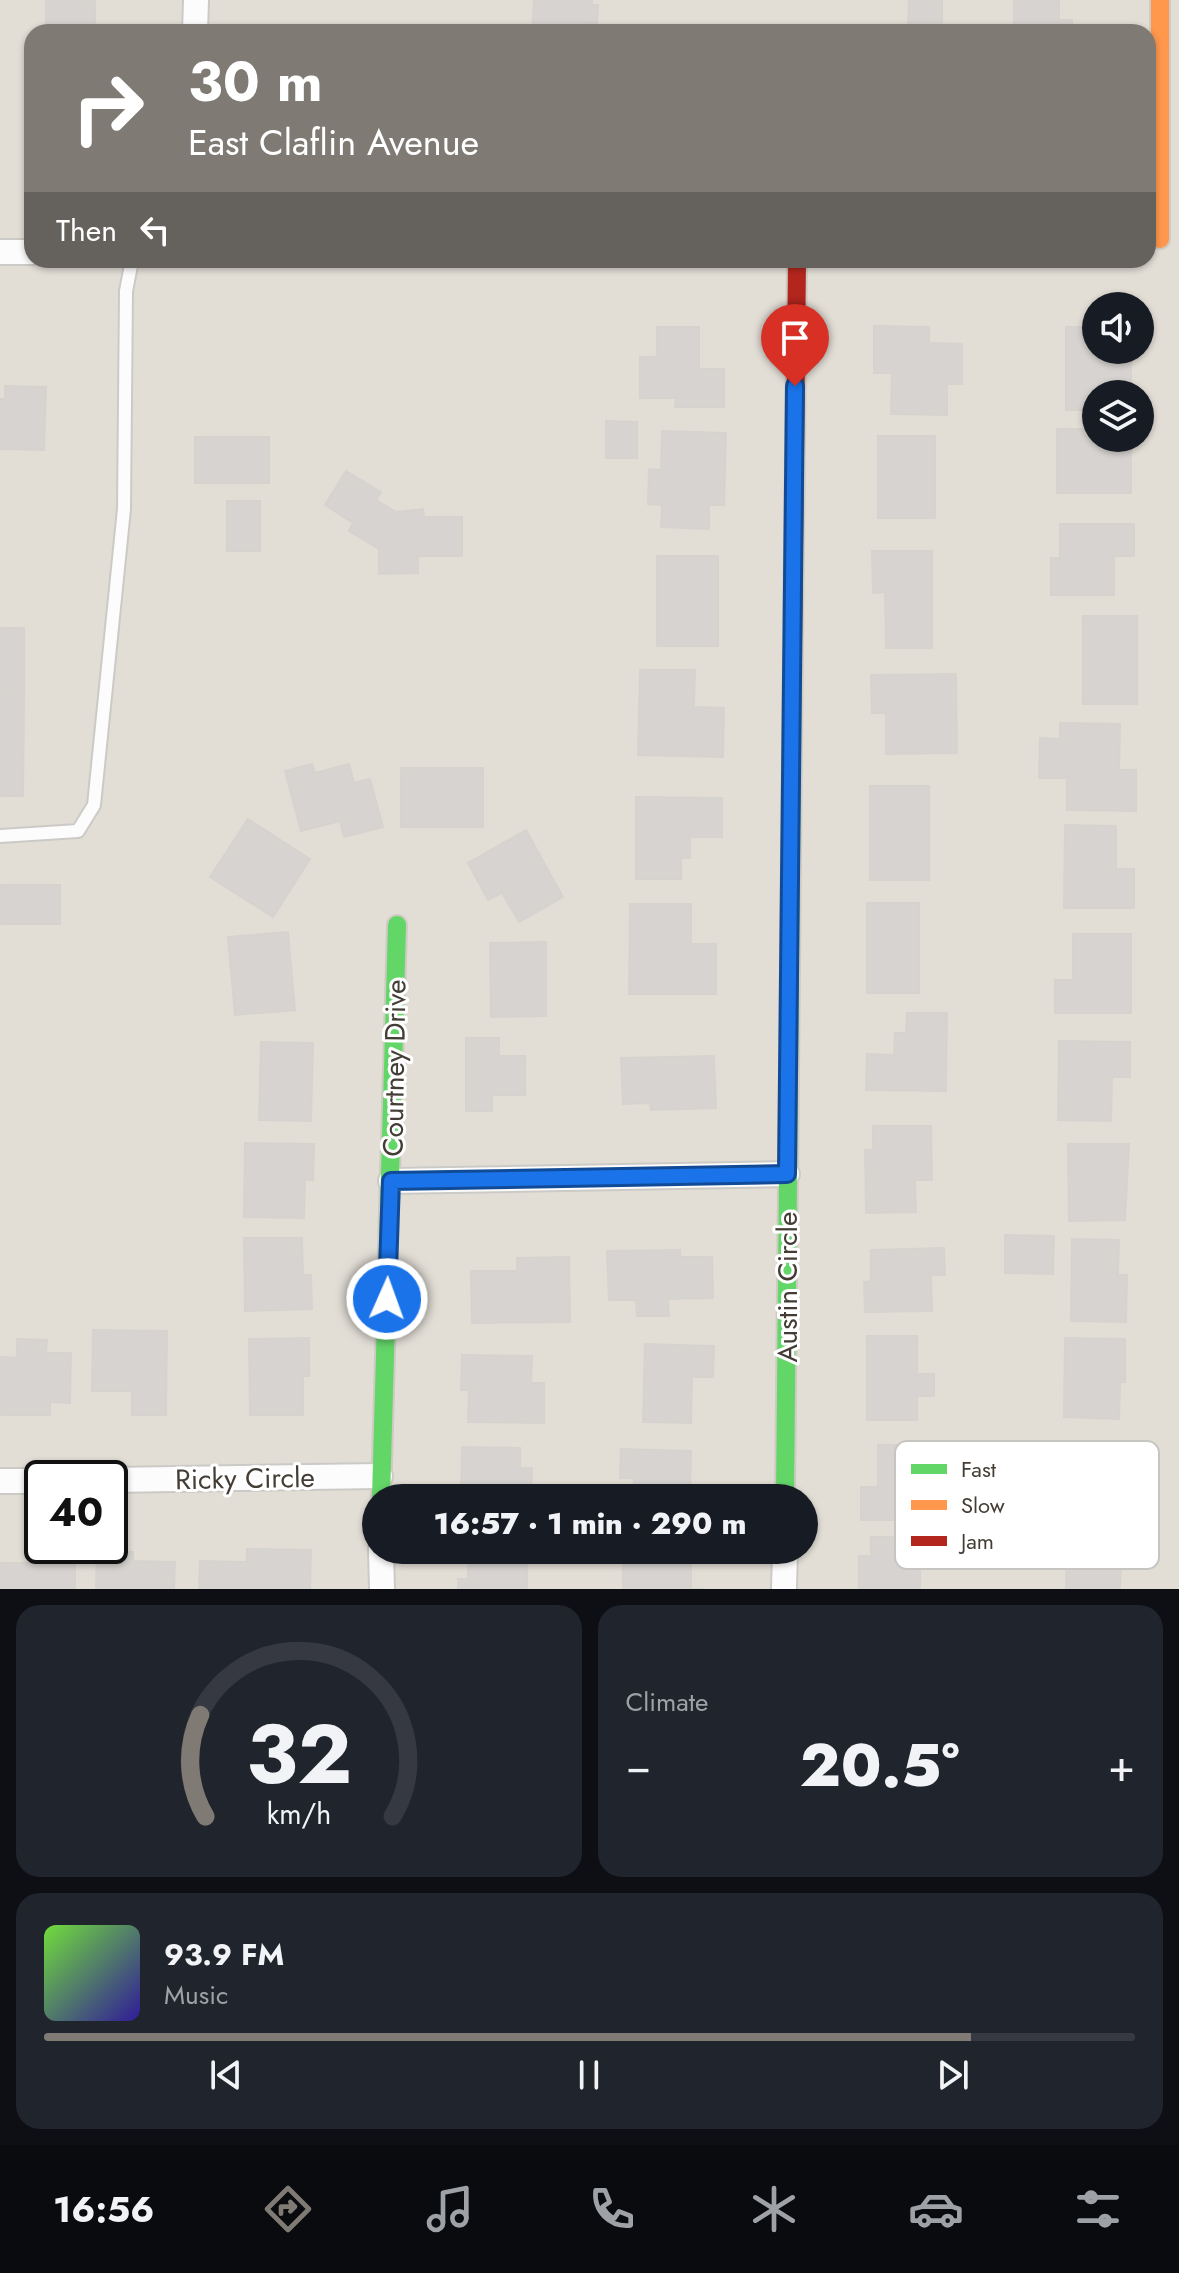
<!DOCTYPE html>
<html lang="en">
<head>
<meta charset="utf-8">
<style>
	body { margin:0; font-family:Jost,sans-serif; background:#20242c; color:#f1f3f6; height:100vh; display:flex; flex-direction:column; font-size:30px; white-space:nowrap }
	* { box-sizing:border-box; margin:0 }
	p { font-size:26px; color:#9ea1a6 }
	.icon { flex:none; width:44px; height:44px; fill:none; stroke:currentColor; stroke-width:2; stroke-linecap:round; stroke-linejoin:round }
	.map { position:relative; height:1589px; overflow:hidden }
	.side { display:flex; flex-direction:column; gap:16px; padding:16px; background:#0d0f14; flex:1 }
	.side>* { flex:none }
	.top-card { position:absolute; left:24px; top:24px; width:1132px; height:244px; border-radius:24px; box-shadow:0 2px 6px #0004; background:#7f7a74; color:#fff; overflow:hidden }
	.controls { position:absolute; left:1082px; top:292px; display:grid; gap:16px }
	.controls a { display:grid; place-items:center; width:72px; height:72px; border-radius:50%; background:#171b24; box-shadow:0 2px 6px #0004; font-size:40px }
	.speed { position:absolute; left:24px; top:1460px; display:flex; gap:16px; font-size:40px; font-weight:700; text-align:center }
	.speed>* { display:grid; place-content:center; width:104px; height:104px; border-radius:50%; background:#171b24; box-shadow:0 2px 6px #0004; line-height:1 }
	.speed .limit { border:4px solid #111; border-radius:12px; background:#fff; color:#111 }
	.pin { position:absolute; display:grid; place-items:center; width:68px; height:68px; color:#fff; margin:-82px -34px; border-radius:50% 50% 50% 0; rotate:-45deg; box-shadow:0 0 8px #0007 }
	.pin .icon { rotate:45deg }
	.me { position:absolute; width:88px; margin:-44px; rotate:2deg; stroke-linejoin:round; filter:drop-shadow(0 0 6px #0008) }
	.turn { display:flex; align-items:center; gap:28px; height:168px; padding:0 32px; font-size:36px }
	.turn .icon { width:104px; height:104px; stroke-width:2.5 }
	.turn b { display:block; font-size:56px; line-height:68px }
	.then { display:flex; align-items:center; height:76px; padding:0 32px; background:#0003; gap:16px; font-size:30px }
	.big { font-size:60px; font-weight:800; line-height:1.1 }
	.side .tile { flex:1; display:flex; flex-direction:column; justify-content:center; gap:12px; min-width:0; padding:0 28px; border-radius:24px; background:#20242c }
	.side .dial { align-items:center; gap:0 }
	.dial svg { height:208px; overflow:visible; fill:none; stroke:#363941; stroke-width:7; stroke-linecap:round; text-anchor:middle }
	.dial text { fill:#f1f3f6; stroke:none }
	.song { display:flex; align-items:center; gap:24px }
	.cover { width:96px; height:96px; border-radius:12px; background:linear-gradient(135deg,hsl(100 70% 55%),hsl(250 70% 35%)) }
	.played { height:8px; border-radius:4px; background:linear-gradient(90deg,#7f7a74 85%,#363941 85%) }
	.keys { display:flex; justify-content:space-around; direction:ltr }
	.heat { display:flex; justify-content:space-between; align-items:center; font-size:44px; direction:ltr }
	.side .tiles { flex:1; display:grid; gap:16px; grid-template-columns:1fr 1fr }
	.tile:last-child { grid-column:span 2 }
	.trip { position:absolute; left:362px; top:1484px; width:456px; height:80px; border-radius:40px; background:#171b24; box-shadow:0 2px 6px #0004; font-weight:800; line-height:80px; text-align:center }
	.tab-bar { display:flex; height:128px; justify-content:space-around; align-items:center; background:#090b0e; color:#9ea1a6 }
	.tab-bar .icon { width:56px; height:56px }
	.tab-bar .on { color:#7f7a74 }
	.tab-bar b { font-size:36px; color:#f1f3f6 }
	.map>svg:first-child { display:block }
	.residential { fill:#e2ded6; fill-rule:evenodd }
	.building { fill:#d6d3d0; stroke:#d6d3cf; stroke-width:2 }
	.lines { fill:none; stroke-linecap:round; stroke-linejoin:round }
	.lane-casing { stroke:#cccac6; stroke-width:16 }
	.street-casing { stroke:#cccac6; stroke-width:28 }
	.fast-casing { stroke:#cfcbc3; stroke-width:22 }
	.slow-casing { stroke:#cfcbc3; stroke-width:22 }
	.jam-casing { stroke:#cfcbc3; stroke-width:22 }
	.lane { stroke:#fcfcfc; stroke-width:12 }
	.street { stroke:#fcfcfc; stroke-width:24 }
	.fast { stroke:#63d668; stroke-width:18 }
	.slow { stroke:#ff974d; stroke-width:18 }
	.jam { stroke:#b3261e; stroke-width:18 }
	.route-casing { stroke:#114b97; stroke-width:20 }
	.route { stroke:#1a73e8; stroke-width:14 }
	.labels { text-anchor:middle; stroke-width:6; stroke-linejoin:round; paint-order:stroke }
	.street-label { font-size:28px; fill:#433d35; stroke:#fff }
	.key { fill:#fff; stroke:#c7c5c2; stroke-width:2 }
	.key-label { font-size:22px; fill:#433d35 }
</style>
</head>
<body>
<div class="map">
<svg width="1179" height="1589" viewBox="0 0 1179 1589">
	<rect width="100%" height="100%" fill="#eeece9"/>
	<path class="residential" d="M 0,0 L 1179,0 L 1179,1589 L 0,1589 ZM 32,32 L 1148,32 L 1148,260 L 32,260 ZM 1096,306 L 1140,306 L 1140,350 L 1096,350 ZM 1096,394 L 1140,394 L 1140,438 L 1096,438 ZM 42,1478 L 110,1478 L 110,1546 L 42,1546 ZM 376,1498 L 804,1498 L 804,1550 L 376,1550 Z"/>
	<g class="building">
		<rect x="46" y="0" width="49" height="32"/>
		<path d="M 534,0 L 592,0 L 592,5 L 598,5 L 597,23 L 590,23 L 589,32 L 532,32 Z"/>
		<path d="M 909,0 L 942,0 L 942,32 L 908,32 Z"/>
		<path d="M 1014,0 L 1059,0 L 1059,20 L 1072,20 L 1072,32 L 1014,32 Z"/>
		<path d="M 874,326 L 929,327 L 929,343 L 962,344 L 962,384 L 947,384 L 947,415 L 891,414 L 892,373 L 874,373 Z"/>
		<path d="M 657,327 L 699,327 L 699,369 L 724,369 L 724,407 L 675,407 L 676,398 L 640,398 L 640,357 L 657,357 Z"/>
		<path d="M 1066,327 L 1096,327 L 1096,350 L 1131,350 L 1131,394 L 1096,394 L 1096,410 L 1066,410 Z"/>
		<path d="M 5,386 L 46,387 L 44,450 L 0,449 L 0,399 L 5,399 Z"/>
		<path d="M 606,421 L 637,422 L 637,458 L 606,458 Z"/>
		<path d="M 1057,429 L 1096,429 L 1096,438 L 1131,438 L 1131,493 L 1057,493 Z"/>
		<path d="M 662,431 L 726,433 L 724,505 L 709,505 L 709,529 L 661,527 L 662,505 L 648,504 L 649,469 L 661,470 Z"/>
		<rect x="878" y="436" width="57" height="82"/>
		<rect x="195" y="437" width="74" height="46"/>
		<path d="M 346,471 L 381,492 L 376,500 L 396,512 L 423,509 L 424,517 L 462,517 L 462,556 L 418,556 L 418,573 L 379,574 L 379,549 L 349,531 L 353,523 L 325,505 Z"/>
		<rect x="227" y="501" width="33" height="50"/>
		<path d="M 1060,524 L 1134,524 L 1134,556 L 1114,556 L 1114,595 L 1051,595 L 1051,558 L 1060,558 Z"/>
		<path d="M 872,551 L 932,551 L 932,648 L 886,648 L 885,592 L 873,593 Z"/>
		<rect x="657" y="556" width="61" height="90"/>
		<rect x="1083" y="616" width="54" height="88"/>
		<path d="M 0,628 L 24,628 L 24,696 L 0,695 Z"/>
		<path d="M 640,670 L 695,670 L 694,707 L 724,708 L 723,757 L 638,755 Z"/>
		<path d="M 956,674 L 957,753 L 886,754 L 886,713 L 872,713 L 871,675 Z"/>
		<path d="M 0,695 L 24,696 L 23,796 L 0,796 Z"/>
		<path d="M 1060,723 L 1120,724 L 1119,770 L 1136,770 L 1136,811 L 1067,810 L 1067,778 L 1039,778 L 1040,738 L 1060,739 Z"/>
		<path d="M 312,764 L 315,773 L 349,764 L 354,783 L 370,779 L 383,827 L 344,837 L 340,821 L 301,831 L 285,771 Z"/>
		<rect x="401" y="768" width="82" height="59"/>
		<rect x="870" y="786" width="59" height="94"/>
		<path d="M 636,797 L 722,798 L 722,837 L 690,837 L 690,858 L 681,858 L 681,879 L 636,879 Z"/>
		<path d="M 248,819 L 310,859 L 273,917 L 210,877 Z"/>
		<path d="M 1065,825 L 1116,826 L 1116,869 L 1134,869 L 1134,908 L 1064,908 Z"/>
		<path d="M 526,830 L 563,897 L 519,922 L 502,893 L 488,900 L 468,863 Z"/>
		<rect x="0" y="885" width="60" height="39"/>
		<rect x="867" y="903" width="52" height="90"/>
		<path d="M 630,904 L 691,904 L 691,944 L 716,944 L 716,994 L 629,994 Z"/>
		<path d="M 288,932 L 295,1010 L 235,1015 L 228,937 Z"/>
		<path d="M 1073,934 L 1131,934 L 1131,1013 L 1055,1013 L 1055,980 L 1073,980 Z"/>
		<path d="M 546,942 L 546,1016 L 491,1017 L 490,943 Z"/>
		<path d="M 907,1013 L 947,1013 L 946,1091 L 866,1090 L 867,1054 L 894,1055 L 895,1033 L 906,1033 Z"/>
		<path d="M 466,1038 L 499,1038 L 499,1056 L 525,1056 L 525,1095 L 492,1095 L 492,1111 L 466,1111 Z"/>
		<path d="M 1059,1041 L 1130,1042 L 1130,1077 L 1112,1077 L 1111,1121 L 1058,1120 Z"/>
		<path d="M 261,1042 L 313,1043 L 311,1121 L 259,1120 Z"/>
		<path d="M 714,1056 L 716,1108 L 651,1110 L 650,1103 L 623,1104 L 621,1058 Z"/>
		<path d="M 873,1126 L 931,1126 L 932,1180 L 915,1180 L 916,1212 L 866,1213 L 865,1150 L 873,1150 Z"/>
		<path d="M 245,1143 L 314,1144 L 313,1180 L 305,1180 L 304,1218 L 244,1217 Z"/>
		<path d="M 1068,1144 L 1129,1144 L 1125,1220 L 1069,1221 Z"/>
		<path d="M 1005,1235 L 1054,1236 L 1053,1274 L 1005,1273 Z"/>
		<path d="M 244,1238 L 302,1238 L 303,1275 L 311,1275 L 312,1309 L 245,1311 Z"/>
		<path d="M 1072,1239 L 1119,1240 L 1118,1275 L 1127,1275 L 1126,1322 L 1071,1321 Z"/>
		<path d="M 944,1248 L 945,1275 L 931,1275 L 932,1311 L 865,1312 L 864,1282 L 871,1281 L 871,1250 Z"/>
		<path d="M 680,1250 L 680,1257 L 712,1257 L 713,1298 L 668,1299 L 669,1316 L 637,1316 L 636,1300 L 609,1300 L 607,1251 Z"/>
		<path d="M 569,1257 L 570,1322 L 472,1323 L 471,1271 L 517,1271 L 517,1258 Z"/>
		<path d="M 93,1330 L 167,1331 L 166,1415 L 132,1415 L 132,1391 L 92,1391 Z"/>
		<path d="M 867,1336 L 917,1336 L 917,1374 L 934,1374 L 934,1396 L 917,1396 L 917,1420 L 867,1420 Z"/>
		<path d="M 309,1338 L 309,1376 L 303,1376 L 303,1415 L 250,1415 L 249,1339 Z"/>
		<path d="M 1065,1338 L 1125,1339 L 1125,1382 L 1120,1382 L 1119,1419 L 1064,1417 Z"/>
		<path d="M 17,1339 L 47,1340 L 46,1353 L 71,1353 L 70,1403 L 50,1402 L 50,1415 L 0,1415 L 0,1357 L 17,1358 Z"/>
		<path d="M 645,1344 L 714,1346 L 713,1377 L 692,1377 L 691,1423 L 643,1422 Z"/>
		<path d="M 462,1355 L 532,1356 L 531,1383 L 544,1383 L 544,1423 L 468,1422 L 469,1390 L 461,1390 Z"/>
		<path d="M 878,1445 L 940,1445 L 940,1482 L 948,1482 L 948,1506 L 901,1506 L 901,1520 L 861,1520 L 861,1487 L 878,1487 Z"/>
		<path d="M 462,1447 L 520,1448 L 520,1468 L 532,1468 L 531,1498 L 461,1498 Z"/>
		<path d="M 621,1449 L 691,1451 L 690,1496 L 709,1498 L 633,1498 L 634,1478 L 620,1478 Z"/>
		<path d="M 1067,1536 L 1122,1538 L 1120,1589 L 1066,1589 Z"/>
		<path d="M 871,1537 L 920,1537 L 920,1589 L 859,1589 L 859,1556 L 871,1556 Z"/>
		<path d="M 247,1549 L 311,1550 L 310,1589 L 199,1589 L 200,1561 L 247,1562 Z"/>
		<path d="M 468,1550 L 527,1550 L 527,1589 L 458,1589 L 458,1579 L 468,1579 Z"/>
		<path d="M 97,1551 L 133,1552 L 133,1561 L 175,1562 L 174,1589 L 96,1589 Z"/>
		<path d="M 43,1552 L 75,1552 L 75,1589 L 0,1589 L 0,1563 L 43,1563 Z"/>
		<path d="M 623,1559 L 691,1559 L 691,1589 L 703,1589 L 623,1589 Z"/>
	</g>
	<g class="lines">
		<g class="lane-casing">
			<path id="lane" d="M 0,836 L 78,831 L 94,805 L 124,509 L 126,291 L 132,260"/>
		</g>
		<g class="street-casing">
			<g id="street">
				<path d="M 195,32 L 196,0"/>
				<path d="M 0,252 L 32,252"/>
				<path d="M 391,1181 L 787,1174"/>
				<path d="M 110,1480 L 380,1476"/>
				<path d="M 0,1481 L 42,1481"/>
				<path d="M 381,1550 L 382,1589"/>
				<path d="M 784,1589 L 785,1550"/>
			</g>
		</g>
		<g class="fast-casing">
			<g id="fast">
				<path d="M 381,1498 L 397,925"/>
				<path d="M 785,1498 L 793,643"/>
			</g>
		</g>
		<g class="slow-casing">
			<path id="slow" d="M 1160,0 L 1160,239"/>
		</g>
		<g class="jam-casing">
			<path id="jam" d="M 793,643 L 797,260"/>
		</g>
		<use href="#lane" class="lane"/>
		<use href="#street" class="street"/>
		<use href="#fast" class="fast"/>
		<use href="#slow" class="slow"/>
		<use href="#jam" class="jam"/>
	</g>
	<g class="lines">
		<g class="route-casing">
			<path id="route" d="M 387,1299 L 391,1181 L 787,1174 L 795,386"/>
		</g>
		<use href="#route" class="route"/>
	</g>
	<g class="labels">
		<g class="street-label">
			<text transform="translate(394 1068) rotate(-89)" y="10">Courtney Drive</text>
			<text transform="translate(787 1287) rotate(-90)" y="10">Austin Circle</text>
			<text transform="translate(245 1478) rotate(-1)" y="10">Ricky Circle</text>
		</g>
	</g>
	<rect x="895" y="1441" width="264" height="128" rx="12" class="key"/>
	<rect x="911" y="1464" width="36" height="10" fill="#63d668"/>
	<rect x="911" y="1500" width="36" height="10" fill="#ff974d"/>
	<rect x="911" y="1536" width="36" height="10" fill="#b3261e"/>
	<g class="key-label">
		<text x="961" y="1477">Fast</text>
		<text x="961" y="1513">Slow</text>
		<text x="961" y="1549">Jam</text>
	</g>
</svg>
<div class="controls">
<a><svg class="icon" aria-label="sound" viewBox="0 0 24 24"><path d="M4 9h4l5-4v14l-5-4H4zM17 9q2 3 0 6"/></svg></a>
<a><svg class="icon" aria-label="layers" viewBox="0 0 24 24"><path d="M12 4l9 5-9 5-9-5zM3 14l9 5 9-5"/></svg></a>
</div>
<div class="speed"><div class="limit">40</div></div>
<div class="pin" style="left:795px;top:386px;background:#d93025"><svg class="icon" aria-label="arrive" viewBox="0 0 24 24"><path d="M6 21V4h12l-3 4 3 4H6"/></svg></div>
<svg class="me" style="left:387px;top:1299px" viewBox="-20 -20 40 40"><circle r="17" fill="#1a73e8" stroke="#fff" stroke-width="3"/><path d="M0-11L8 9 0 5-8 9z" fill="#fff"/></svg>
<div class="trip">16:57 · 1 min · 290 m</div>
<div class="top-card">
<div class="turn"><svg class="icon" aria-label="right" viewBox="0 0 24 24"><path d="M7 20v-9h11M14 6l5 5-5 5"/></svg><div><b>30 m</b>East Claflin Avenue</div></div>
<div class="then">Then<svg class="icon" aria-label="left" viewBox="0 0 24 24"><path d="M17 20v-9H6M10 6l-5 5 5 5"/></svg></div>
</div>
</div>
<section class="side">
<div class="tiles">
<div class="tile dial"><svg viewBox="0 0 100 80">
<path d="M14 69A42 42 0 1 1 86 69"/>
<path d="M14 69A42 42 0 0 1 12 30" stroke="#7f7a74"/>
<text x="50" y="56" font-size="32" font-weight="700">32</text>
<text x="50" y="72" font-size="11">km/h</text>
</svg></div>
<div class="tile"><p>Climate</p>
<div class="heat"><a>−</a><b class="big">20.5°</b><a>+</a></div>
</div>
<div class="tile">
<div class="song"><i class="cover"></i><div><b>93.9 FM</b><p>Music</p></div></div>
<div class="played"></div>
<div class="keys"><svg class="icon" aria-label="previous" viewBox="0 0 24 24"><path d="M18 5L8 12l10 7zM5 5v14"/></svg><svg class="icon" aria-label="pause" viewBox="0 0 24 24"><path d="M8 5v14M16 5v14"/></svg><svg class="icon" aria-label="next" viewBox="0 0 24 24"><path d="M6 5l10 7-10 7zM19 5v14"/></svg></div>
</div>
</div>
</section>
<nav class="tab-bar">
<b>16:56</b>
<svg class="icon on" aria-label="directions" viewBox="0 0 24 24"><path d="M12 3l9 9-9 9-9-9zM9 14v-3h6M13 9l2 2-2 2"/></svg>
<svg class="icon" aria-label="music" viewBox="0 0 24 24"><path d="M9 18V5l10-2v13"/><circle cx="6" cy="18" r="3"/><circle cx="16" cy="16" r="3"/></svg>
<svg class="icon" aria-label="phone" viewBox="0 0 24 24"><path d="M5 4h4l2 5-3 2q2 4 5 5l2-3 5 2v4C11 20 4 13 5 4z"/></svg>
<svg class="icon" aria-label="climate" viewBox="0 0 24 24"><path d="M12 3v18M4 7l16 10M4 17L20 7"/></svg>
<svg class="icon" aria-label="car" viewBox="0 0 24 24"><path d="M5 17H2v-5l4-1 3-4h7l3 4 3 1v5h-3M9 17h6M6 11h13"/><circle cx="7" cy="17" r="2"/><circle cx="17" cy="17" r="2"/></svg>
<svg class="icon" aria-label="filters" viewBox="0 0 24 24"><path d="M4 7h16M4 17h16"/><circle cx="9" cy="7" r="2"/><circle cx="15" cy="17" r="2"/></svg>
</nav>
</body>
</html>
